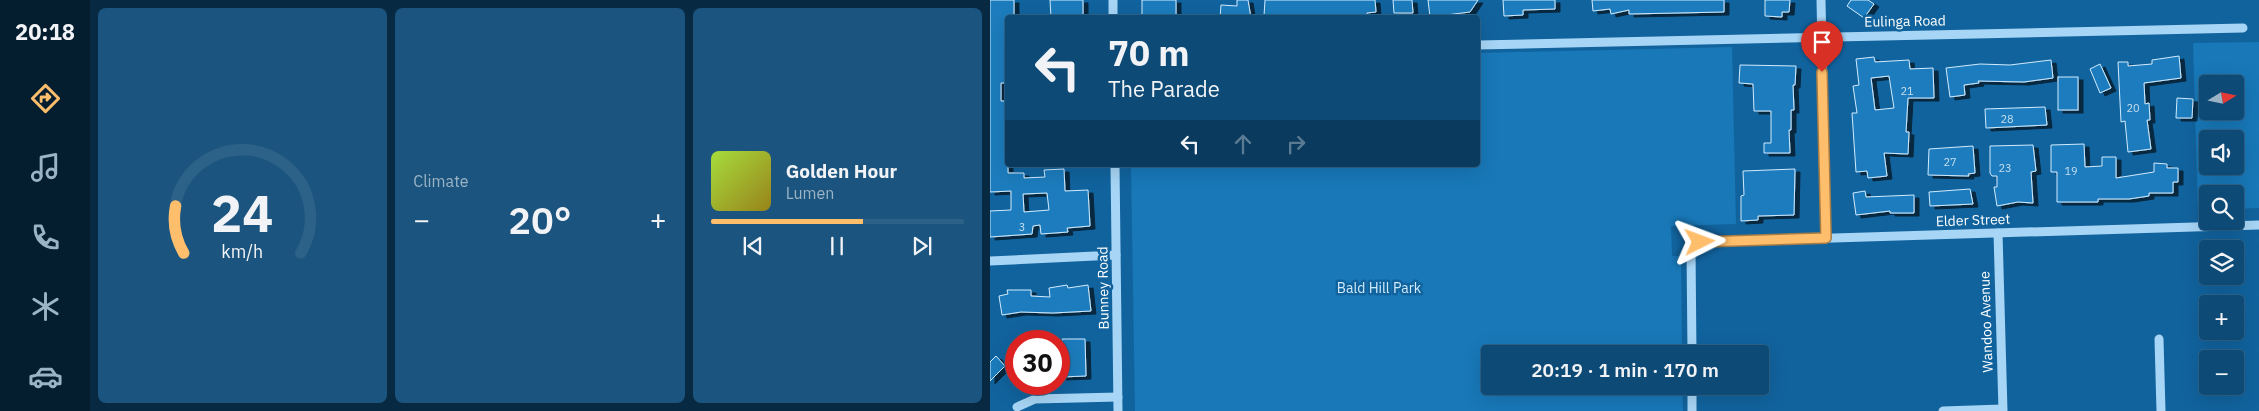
<!DOCTYPE html>
<html lang="en">
<head>
<meta charset="utf-8">
<style>
	body { margin:0; font-family:"IBM Plex Sans",sans-serif; background:#1b547e; color:#f1f3f6; height:100vh; display:flex; flex-direction:column; font-size:19px; white-space:nowrap }
	* { box-sizing:border-box; margin:0 }
	p { font-size:16px; color:#9ab3c5 }
	.icon { flex:none; width:28px; height:28px; fill:none; stroke:currentColor; stroke-width:2; stroke-linecap:round; stroke-linejoin:round }
	.map { position:relative; flex:1; overflow:hidden }
	.drawer { display:flex; flex-direction:column; gap:8px; padding:8px; background:#072941; width:900px }
	.drawer>* { flex:none }
	.top-card { position:absolute; left:15px; top:15px; width:475px; height:152px; border-radius:5px; box-shadow:0 5px 20px #0002,0 0 0 1px #2d6288; background:#0d4a76; color:#f1f3f6; overflow:hidden }
	.needle { width:32px; rotate:80deg }
	.controls { position:absolute; left:1209px; top:75px; display:grid; gap:10px }
	.controls a { display:grid; place-items:center; width:45px; height:45px; border-radius:5px; background:#0d4a76; box-shadow:0 5px 20px #0002,0 0 0 1px #2d6288; font-size:25px }
	.speed { position:absolute; left:15px; top:330px; display:flex; gap:10px; font-size:25px; font-weight:700; text-align:center }
	.speed>* { display:grid; place-content:center; width:65px; height:65px; border-radius:50%; background:#0d4a76; box-shadow:0 5px 20px #0002,0 0 0 1px #2d6288; line-height:1 }
	.speed .limit { border:8px solid #d22; background:#fff; color:#111 }
	.pin { position:absolute; display:grid; place-items:center; width:42px; height:42px; color:#fff; margin:-51px -21px; border-radius:50% 50% 50% 0; rotate:-45deg; box-shadow:0 0 5px #0007 }
	.pin .icon { rotate:45deg }
	.me { position:absolute; width:55px; margin:-28px; rotate:87deg; stroke-linejoin:round; filter:drop-shadow(0 0 4px #0008) }
	.turn { display:flex; align-items:center; gap:18px; height:105px; padding:0 20px; font-size:22px }
	.turn .icon { width:65px; height:65px; stroke-width:2.5 }
	.turn b { display:block; font-size:35px; line-height:42px }
	.lanes { display:flex; align-items:center; height:48px; padding:0 20px; background:#0003; justify-content:center; gap:25px; direction:ltr }
	.lanes .off { opacity:.35 }
	.big { font-size:38px; font-weight:600; line-height:1.1 }
	.drawer .tile { flex:1; display:flex; flex-direction:column; justify-content:center; gap:8px; min-width:0; padding:0 18px; border-radius:8px; background:#1b547e }
	.drawer .dial { align-items:center; gap:0 }
	.dial svg { height:130px; overflow:visible; fill:none; stroke:#2d6288; stroke-width:7; stroke-linecap:round; text-anchor:middle }
	.dial text { fill:#f1f3f6; stroke:none }
	.song { display:flex; align-items:center; gap:15px }
	.cover { width:60px; height:60px; border-radius:8px; background:linear-gradient(135deg,hsl(80 70% 55%),hsl(50 70% 35%)) }
	.played { height:5px; border-radius:2px; background:linear-gradient(90deg,#ffbe6b 60%,#2d6288 60%) }
	.keys { display:flex; justify-content:space-around; direction:ltr }
	.heat { display:flex; justify-content:space-between; align-items:center; font-size:28px; direction:ltr }
	.drawer .tiles { flex:1; display:grid; gap:8px; grid-template-columns:repeat(3,1fr) }
	.trip { position:absolute; left:491px; top:345px; width:288px; height:50px; border-radius:5px; background:#0d4a76; box-shadow:0 5px 20px #0002,0 0 0 1px #2d6288; font-weight:600; line-height:50px; text-align:center }
	main { display:flex; flex:1; min-height:0 }
	.menu { display:flex; flex-direction:column; width:90px; justify-content:space-around; align-items:center; background:#051e2f; color:#9ab3c5 }
	.menu .icon { width:35px; height:35px }
	.menu .on { color:#ffbe6b }
	.menu b { font-size:22px; color:#f1f3f6 }
	.map>svg:first-child { display:block }
	.green { fill:#1878b8; fill-rule:evenodd }
	.building { fill:#1f7cbd; stroke:#d0ebfe; fill-rule:evenodd; filter:url(#shadow) }
	.lines { fill:none; stroke-linecap:round; stroke-linejoin:round }
	.minor { stroke:#a7d5f5; stroke-width:9 }
	.route-casing { stroke:#a67c46; stroke-width:12 }
	.route { stroke:#ffbe6b; stroke-width:9 }
	.labels { text-anchor:middle; stroke-width:5; stroke-linejoin:round; paint-order:stroke }
	.number-label { font-size:11px; fill:#c7deee }
	.street-label { font-size:14px; fill:#fff; stroke:#11639e }
	.park-label { font-size:14px; fill:#d0ebfe; stroke:#11639e }
</style>
</head>
<body>
<main>
<nav class="menu">
<b>20:18</b>
<svg class="icon on" aria-label="directions" viewBox="0 0 24 24"><path d="M12 3l9 9-9 9-9-9zM9 14v-3h6M13 9l2 2-2 2"/></svg>
<svg class="icon" aria-label="music" viewBox="0 0 24 24"><path d="M9 18V5l10-2v13"/><circle cx="6" cy="18" r="3"/><circle cx="16" cy="16" r="3"/></svg>
<svg class="icon" aria-label="phone" viewBox="0 0 24 24"><path d="M5 4h4l2 5-3 2q2 4 5 5l2-3 5 2v4C11 20 4 13 5 4z"/></svg>
<svg class="icon" aria-label="climate" viewBox="0 0 24 24"><path d="M12 3v18M4 7l16 10M4 17L20 7"/></svg>
<svg class="icon" aria-label="car" viewBox="0 0 24 24"><path d="M5 17H2v-5l4-1 3-4h7l3 4 3 1v5h-3M9 17h6M6 11h13"/><circle cx="7" cy="17" r="2"/><circle cx="17" cy="17" r="2"/></svg>
</nav>
<section class="drawer">
<div class="tiles">
<div class="tile dial"><svg viewBox="0 0 100 80">
<path d="M14 69A42 42 0 1 1 86 69"/>
<path d="M14 69A42 42 0 0 1 9 40" stroke="#ffbe6b"/>
<text x="50" y="56" font-size="32" font-weight="700">24</text>
<text x="50" y="72" font-size="11">km/h</text>
</svg></div>
<div class="tile"><p>Climate</p>
<div class="heat"><a>−</a><b class="big">20°</b><a>+</a></div>
</div>
<div class="tile">
<div class="song"><i class="cover"></i><div><b>Golden Hour</b><p>Lumen</p></div></div>
<div class="played"></div>
<div class="keys"><svg class="icon" aria-label="previous" viewBox="0 0 24 24"><path d="M18 5L8 12l10 7zM5 5v14"/></svg><svg class="icon" aria-label="pause" viewBox="0 0 24 24"><path d="M8 5v14M16 5v14"/></svg><svg class="icon" aria-label="next" viewBox="0 0 24 24"><path d="M6 5l10 7-10 7zM19 5v14"/></svg></div>
</div>
</div>
</section>
<div class="map">
<svg width="1269" height="411" viewBox="0 0 1269 411">
	<defs>
		<filter id="shadow"><feDropShadow dx="5" dy="3" stdDeviation="0" flood-color="#0009"/></filter>
	</defs>
	<rect width="100%" height="100%" fill="#11639e"/>
	<g class="green">
		<path d="M 1269,42 L 1269,208 L 1245,209 L 1245,194 L 1218,194 L 1217,210 L 1208,210 L 1203,43 ZM 1218,84 L 1245,84 L 1245,111 L 1218,111 ZM 1218,139 L 1245,139 L 1245,166 L 1218,166 Z"/>
		<path d="M 742,47 L 746,224 L 681,226 L 682,256 L 691,256 L 692,354 L 500,354 L 500,386 L 692,386 L 693,411 L 145,411 L 141,165 L 488,165 L 488,53 Z"/>
	</g>
	<g class="building">
		<path d="M 0,0 L 24,0 L 24,18 L 18,18 L 18,60 L 16,60 L 17,83 L 11,83 L 11,101 L 18,101 L 18,173 L 34,173 L 34,178 L 55,177 L 54,170 L 74,169 L 75,191 L 98,190 L 100,226 L 77,228 L 78,232 L 51,234 L 50,225 L 43,226 L 42,234 L 0,237 L 0,211 L 21,210 L 21,191 L 0,192 ZM 57,193 L 59,210 L 34,212 L 33,194 Z"/>
		<path d="M 60,0 L 93,0 L 93,18 L 61,18 Z"/>
		<rect x="152" y="0" width="34" height="18"/>
		<path d="M 247,0 L 258,0 L 261,18 L 230,18 L 231,5 L 247,6 Z"/>
		<path d="M 275,0 L 385,0 L 386,12 L 377,13 L 377,18 L 368,18 L 368,15 L 335,18 L 274,16 Z"/>
		<path d="M 403,0 L 422,0 L 423,13 L 404,13 Z"/>
		<path d="M 438,0 L 488,0 L 480,12 L 440,17 Z"/>
		<path d="M 513,0 L 565,0 L 565,9 L 533,10 L 533,15 L 514,16 Z"/>
		<path d="M 602,0 L 734,0 L 734,12 L 639,14 L 639,10 L 621,14 L 620,9 L 603,11 Z"/>
		<path d="M 775,0 L 800,0 L 799,12 L 792,12 L 792,17 L 775,16 Z"/>
		<path d="M 861,0 L 878,0 L 884,4 L 874,18 L 857,6 Z"/>
		<path d="M 1189,56 L 1191,78 L 1154,83 L 1155,104 L 1159,103 L 1160,120 L 1157,120 L 1161,149 L 1138,152 L 1135,121 L 1131,122 L 1128,62 L 1138,62 L 1138,66 L 1162,64 L 1162,60 Z"/>
		<path d="M 884,57 L 885,62 L 919,60 L 920,69 L 943,68 L 944,98 L 918,98 L 916,132 L 919,132 L 918,154 L 894,153 L 897,176 L 878,178 L 877,171 L 866,172 L 862,113 L 867,113 L 863,86 L 869,85 L 866,59 ZM 899,76 L 904,108 L 885,110 L 881,78 Z"/>
		<path d="M 1061,60 L 1063,78 L 1034,82 L 988,81 L 989,83 L 974,85 L 975,95 L 960,97 L 956,68 L 990,64 L 1020,65 Z"/>
		<path d="M 1110,64 L 1121,88 L 1110,93 L 1100,69 Z"/>
		<path d="M 750,65 L 806,66 L 805,85 L 803,85 L 804,110 L 801,110 L 801,130 L 799,130 L 800,153 L 774,153 L 774,143 L 781,143 L 781,111 L 764,111 L 763,84 L 749,83 Z"/>
		<rect x="1068" y="77" width="20" height="33"/>
		<path d="M 1187,98 L 1203,99 L 1202,118 L 1186,118 Z"/>
		<path d="M 1055,107 L 1057,125 L 996,128 L 995,109 Z"/>
		<path d="M 1094,144 L 1095,167 L 1112,166 L 1112,157 L 1126,157 L 1126,178 L 1164,172 L 1164,163 L 1177,164 L 1177,168 L 1188,168 L 1188,182 L 1183,182 L 1183,193 L 1159,193 L 1159,196 L 1139,199 L 1108,199 L 1108,202 L 1067,202 L 1067,172 L 1061,172 L 1061,145 Z"/>
		<path d="M 1043,145 L 1046,171 L 1041,172 L 1043,203 L 1028,202 L 1007,206 L 1004,187 L 1007,187 L 1007,176 L 1002,176 L 1000,173 L 1000,146 Z"/>
		<path d="M 983,146 L 985,173 L 978,174 L 979,176 L 938,175 L 939,149 Z"/>
		<path d="M 805,169 L 804,215 L 768,216 L 768,220 L 751,221 L 751,196 L 754,195 L 753,171 Z"/>
		<path d="M 980,189 L 983,204 L 940,206 L 939,192 Z"/>
		<path d="M 875,191 L 876,197 L 924,195 L 924,213 L 900,213 L 900,211 L 866,215 L 863,193 Z"/>
		<path d="M 77,285 L 78,288 L 98,285 L 101,311 L 63,313 L 31,312 L 12,315 L 9,296 L 18,294 L 17,290 L 41,290 L 41,296 L 60,297 L 59,288 Z"/>
		<path d="M 72,339 L 95,339 L 96,376 L 71,377 L 69,345 L 72,345 Z"/>
		<path d="M 6,356 L 15,366 L 0,381 L 0,362 Z"/>
	</g>
	<g class="lines">
		<g class="minor">
			<path d="M 123,0 L 123,18"/>
			<path d="M 831,0 L 836,238"/>
			<path d="M 488,45 L 1253,28"/>
			<path d="M 125,165 L 128,411"/>
			<path d="M 1008,233 L 1013,411"/>
			<path d="M 0,261 L 126,255"/>
			<path d="M 1169,339 L 1171,411"/>
			<path d="M 702,354 L 701,249 L 706,243 L 710,242 L 1269,225"/>
			<path d="M 702,386 L 702,411"/>
			<path d="M 27,407 L 45,399 L 128,397"/>
			<path d="M 953,411 L 1012,409"/>
		</g>
	</g>
	<g class="lines">
		<g class="route-casing">
			<path id="route" d="M 710,242 L 836,238 L 832,72"/>
		</g>
		<use href="#route" class="route"/>
	</g>
	<g class="labels">
		<g class="number-label">
			<text x="917" y="95">21</text>
			<text x="1143" y="112">20</text>
			<text x="1017" y="123">28</text>
			<text x="960" y="166">27</text>
			<text x="1015" y="172">23</text>
			<text x="1081" y="175">19</text>
			<text x="32" y="231">3</text>
		</g>
		<g class="street-label">
			<text transform="translate(915 21) rotate(-1)" y="5">Eulinga Road</text>
			<text transform="translate(983 220) rotate(-2)" y="5">Elder Street</text>
			<text transform="translate(113 288) rotate(-91)" y="5">Bunney Road</text>
			<text transform="translate(996 322) rotate(-92)" y="5">Wandoo Avenue</text>
		</g>
		<g class="park-label">
			<text x="389" y="293">Bald Hill Park</text>
		</g>
	</g>
</svg>
<div class="controls">
<a><svg class="needle" viewBox="-14 -14 28 28"><path d="M0-13l5 13h-10z" fill="#e53935"/><path d="M0 13l5-13h-10z" fill="#9ab3c5"/></svg></a>
<a><svg class="icon" aria-label="sound" viewBox="0 0 24 24"><path d="M4 9h4l5-4v14l-5-4H4zM17 9q2 3 0 6"/></svg></a>
<a><svg class="icon" aria-label="search" viewBox="0 0 24 24"><circle cx="10" cy="10" r="6"/><path d="M15 15l6 6"/></svg></a>
<a><svg class="icon" aria-label="layers" viewBox="0 0 24 24"><path d="M12 4l9 5-9 5-9-5zM3 14l9 5 9-5"/></svg></a>
<a>+</a>
<a>−</a>
</div>
<div class="speed"><div class="limit">30</div></div>
<div class="pin" style="left:832px;top:72px;background:#d93025"><svg class="icon" aria-label="arrive" viewBox="0 0 24 24"><path d="M6 21V4h12l-3 4 3 4H6"/></svg></div>
<svg class="me" style="left:710px;top:242px" viewBox="-20 -20 40 40"><path d="M0-17L14 15 0 8-14 15z" fill="#ffbe6b" stroke="#fff" stroke-width="4"/></svg>
<div class="trip">20:19 · 1 min · 170 m</div>
<div class="top-card">
<div class="turn"><svg class="icon" aria-label="left" viewBox="0 0 24 24"><path d="M17 20v-9H6M10 6l-5 5 5 5"/></svg><div><b>70 m</b>The Parade</div></div>
<div class="lanes"><svg class="icon" aria-label="left" viewBox="0 0 24 24"><path d="M17 20v-9H6M10 6l-5 5 5 5"/></svg><svg class="icon off" aria-label="ahead" viewBox="0 0 24 24"><path d="M12 20V5M6 11l6-6 6 6"/></svg><svg class="icon off" aria-label="right" viewBox="0 0 24 24"><path d="M7 20v-9h11M14 6l5 5-5 5"/></svg></div>
</div>
</div>
</main>
</body>
</html>
